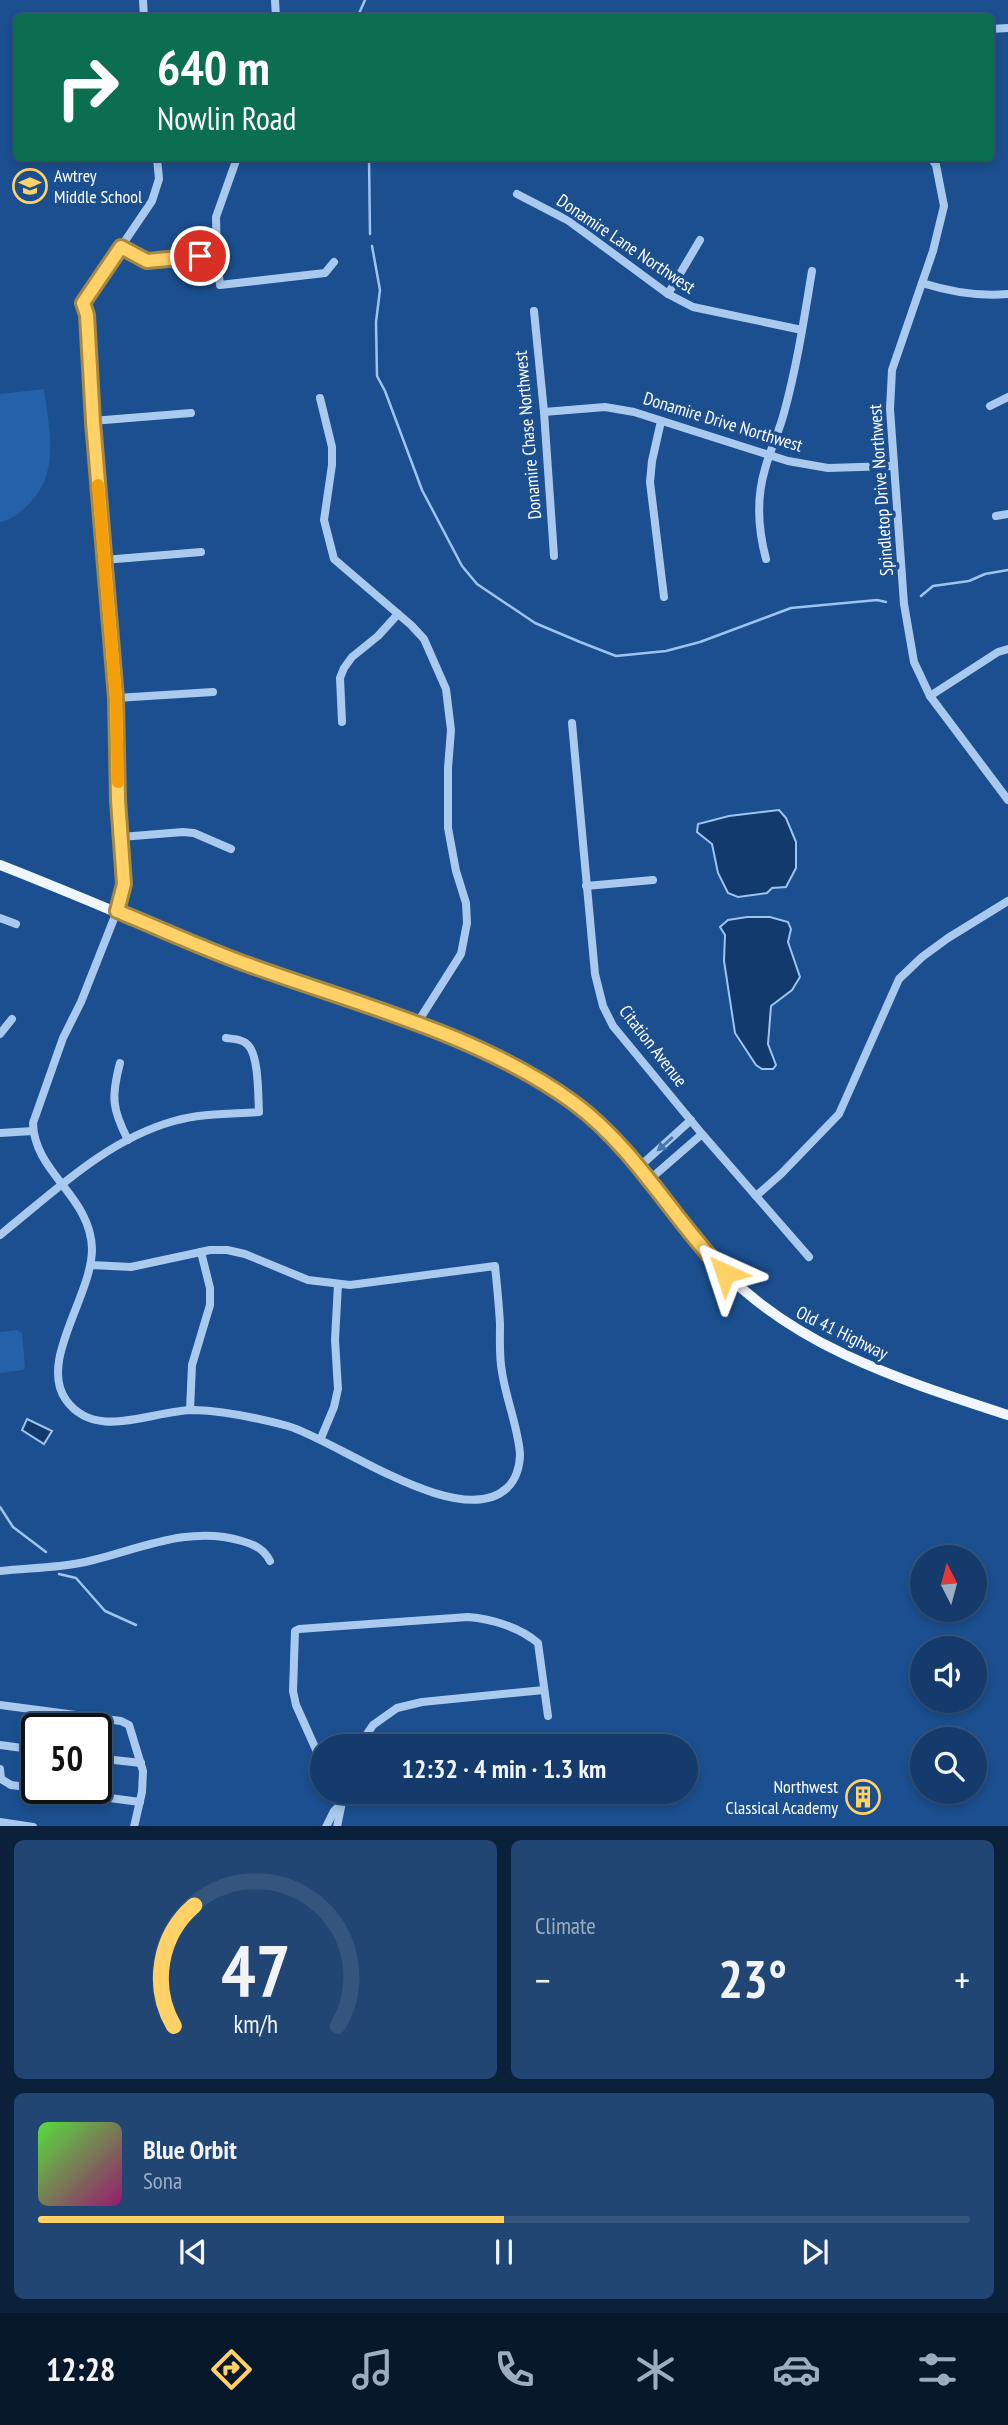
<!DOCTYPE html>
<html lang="en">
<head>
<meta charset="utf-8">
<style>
	body { margin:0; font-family:"PT Sans Narrow",sans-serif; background:#214673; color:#f1f3f6; height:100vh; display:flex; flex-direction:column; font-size:26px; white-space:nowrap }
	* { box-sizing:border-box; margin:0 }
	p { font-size:23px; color:#9dadc1 }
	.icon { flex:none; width:38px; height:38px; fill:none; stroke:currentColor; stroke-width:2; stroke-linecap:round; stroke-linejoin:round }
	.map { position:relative; height:1826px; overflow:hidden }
	.side { display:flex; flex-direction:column; gap:14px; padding:14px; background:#0b203b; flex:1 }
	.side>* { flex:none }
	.top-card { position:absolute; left:14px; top:14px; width:980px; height:147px; border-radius:7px; box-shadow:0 4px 10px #0003,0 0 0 2px #33557e; background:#0b6e4f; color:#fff; overflow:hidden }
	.needle { width:46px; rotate:354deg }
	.controls { position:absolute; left:910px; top:1545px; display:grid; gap:14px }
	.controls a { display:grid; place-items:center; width:77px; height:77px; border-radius:50%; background:#143b6b; box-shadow:0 4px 10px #0003,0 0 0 2px #33557e; font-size:35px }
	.speed { position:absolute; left:21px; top:1713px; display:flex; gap:14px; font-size:35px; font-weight:700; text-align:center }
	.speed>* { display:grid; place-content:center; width:91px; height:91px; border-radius:50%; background:#143b6b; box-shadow:0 4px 10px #0003,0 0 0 2px #33557e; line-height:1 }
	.speed .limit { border:4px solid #111; border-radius:10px; background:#fff; color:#111 }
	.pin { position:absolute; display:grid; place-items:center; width:60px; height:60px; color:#fff; margin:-30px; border:4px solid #fff; border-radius:50%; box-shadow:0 2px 7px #0007 }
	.me { position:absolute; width:77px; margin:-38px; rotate:318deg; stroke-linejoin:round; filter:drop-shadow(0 0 5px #0008) }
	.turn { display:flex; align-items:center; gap:24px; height:147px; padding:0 28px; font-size:32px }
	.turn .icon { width:91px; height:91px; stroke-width:2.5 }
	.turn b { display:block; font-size:49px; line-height:60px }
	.big { font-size:52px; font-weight:600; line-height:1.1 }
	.side .widget { flex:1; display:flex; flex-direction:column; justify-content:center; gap:10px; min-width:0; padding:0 24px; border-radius:10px; background:#214673 }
	.side .dial { align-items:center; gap:0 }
	.dial svg { height:182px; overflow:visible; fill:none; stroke:#33557e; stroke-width:7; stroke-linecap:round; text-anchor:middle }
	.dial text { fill:#f1f3f6; stroke:none }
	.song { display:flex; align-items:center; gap:21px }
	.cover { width:84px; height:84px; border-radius:10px; background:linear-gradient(135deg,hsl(110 70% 55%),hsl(320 70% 35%)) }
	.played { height:7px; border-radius:4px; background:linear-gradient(90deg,#ffd166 50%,#33557e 50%) }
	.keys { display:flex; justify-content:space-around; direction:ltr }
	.heat { display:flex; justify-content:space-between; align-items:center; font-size:38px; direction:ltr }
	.side .tiles { flex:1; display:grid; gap:14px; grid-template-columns:1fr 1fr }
	.widget:last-child { grid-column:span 2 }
	.trip { position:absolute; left:310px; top:1734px; width:388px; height:70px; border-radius:35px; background:#143b6b; box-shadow:0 4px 10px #0003,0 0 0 2px #33557e; font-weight:600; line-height:70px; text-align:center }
	.dock { display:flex; height:112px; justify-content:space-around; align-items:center; background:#08182b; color:#9dadc1 }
	.dock .icon { width:49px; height:49px }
	.dock .current { color:#ffd166 }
	.dock b { font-size:32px; color:#f1f3f6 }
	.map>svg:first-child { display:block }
	.green { fill:#2461a8 }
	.water { fill:#123a6d; stroke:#9cc4f0; stroke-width:2 }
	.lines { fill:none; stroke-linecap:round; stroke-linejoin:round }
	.stream { stroke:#9cc4f0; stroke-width:2.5 }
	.minor { stroke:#a9c9ee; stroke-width:8 }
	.major { stroke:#f0f6ff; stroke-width:10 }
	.oneway { fill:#4674ac }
	.route-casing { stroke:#a68842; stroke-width:18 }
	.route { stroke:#ffd166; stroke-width:12 }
	.slow { stroke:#f59e0b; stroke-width:12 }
	.labels { text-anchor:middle; stroke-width:7; stroke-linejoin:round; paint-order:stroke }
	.poi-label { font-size:18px; fill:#fff; stroke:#1b4f8f; text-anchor:start }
	.street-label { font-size:18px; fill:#fff; stroke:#1b4f8f }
</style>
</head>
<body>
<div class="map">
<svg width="1008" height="1827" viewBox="0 0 1008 1827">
	<rect width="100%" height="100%" fill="#1b4f8f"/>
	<g class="green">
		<path d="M 44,389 C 49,429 61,473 28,505 C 19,513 13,520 0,522 L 0,394 Z"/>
		<path d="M 17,1330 L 22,1333 L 25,1367 L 23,1370 L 0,1373 L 0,1332 Z"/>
	</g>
	<g class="water">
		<path d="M 779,810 L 786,818 L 796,842 L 796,868 L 786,887 L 772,888 L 767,893 L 738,897 L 728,893 L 718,873 L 712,844 L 697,832 L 698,824 L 729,816 Z"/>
		<path d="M 747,917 L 770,917 L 788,922 L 791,929 L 788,942 L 800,977 L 792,990 L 771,1006 L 768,1044 L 776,1065 L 773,1069 L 762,1069 L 756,1065 L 735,1033 L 724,961 L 725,935 L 720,927 L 728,920 Z"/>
		<path d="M 27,1419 L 52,1431 L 44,1444 L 22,1430 Z"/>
	</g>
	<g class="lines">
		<g class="stream">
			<path d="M 357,18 L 365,0"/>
			<path d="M 369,158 L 370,234"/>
			<path d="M 372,246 L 380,290 L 376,322 L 377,376 L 385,391 L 422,490 L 462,566 L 477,584 L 535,623 L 580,642 L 616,656 L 666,651 L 700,642 L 791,608 L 877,600 L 886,602"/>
			<path d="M 921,596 L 933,586 L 969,581 L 985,574 L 1008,570"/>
			<path d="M 0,1507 L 13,1527 L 46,1552"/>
			<path d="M 59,1574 L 76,1578 L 105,1611 L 136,1625"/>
		</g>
		<g class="minor">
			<path d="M 143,0 L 144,18"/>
			<path d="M 275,0 L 276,18"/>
			<path d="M 990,29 L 1008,28"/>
			<path d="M 237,158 L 216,217 L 217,260 L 220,285 L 325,273 L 334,262"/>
			<path d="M 931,158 L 936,165 L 944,206 L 933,251 L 892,370 L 890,409 L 904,604 L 914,662 L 930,696 L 1008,800"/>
			<path d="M 517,194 L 569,221 L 668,294 L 693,307 L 802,330"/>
			<path d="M 121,247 L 147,261 L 203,256"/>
			<path d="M 922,283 C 951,292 978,297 1008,294"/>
			<path d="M 668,294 L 700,240"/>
			<path d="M 534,311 L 544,412 L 554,556"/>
			<path d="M 320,398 L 332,447 L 332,465 L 324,520 L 334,559 L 411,625 L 424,639 L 446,689 L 451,730 L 448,768 L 448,828 L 456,871 L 466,903 L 467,923 L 461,954 L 416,1025"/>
			<path d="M 990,406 L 1008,397"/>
			<path d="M 544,412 L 605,407 L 634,412 L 788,461 L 828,468 L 893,466"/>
			<path d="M 92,421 L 191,413"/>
			<path d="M 661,421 L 652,461 L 650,482 L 664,597"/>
			<path d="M 996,516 L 1008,514"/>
			<path d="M 766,559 C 758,529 756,499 765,469 C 770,450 779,432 784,413 C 797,366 804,319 812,271"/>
			<path d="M 104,560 L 201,552"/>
			<path d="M 930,696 L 998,652 L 1008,649"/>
			<path d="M 116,698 L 213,692"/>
			<path d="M 342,722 L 340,678 L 344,668 L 352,657 L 378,636 L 398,614"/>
			<path d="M 572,723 L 595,974 L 603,1006 L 613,1026 L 702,1134 L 809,1257"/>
			<path d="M 121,837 L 183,832 L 194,833 L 231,849"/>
			<path d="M 586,886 L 653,880"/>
			<path d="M 0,918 L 16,924"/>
			<path d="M 0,1034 L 12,1019"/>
			<path d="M 120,1063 C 111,1097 112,1109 128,1140"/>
			<path d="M 0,1133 L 33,1131"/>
			<path d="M 638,1168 L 691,1120"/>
			<path d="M 649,1180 L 702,1134"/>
			<path d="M 756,1196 L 781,1174 L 839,1114 L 899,979 L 922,957 L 948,938 L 1008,901"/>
			<path d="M 0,1235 C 54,1192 106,1140 174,1121 C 201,1113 231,1114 259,1112 C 258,1096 259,1056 248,1045 C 242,1039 234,1039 226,1038"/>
			<path d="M 91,1265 L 131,1267 L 210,1250 L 227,1250 L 245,1254 L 308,1280 L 350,1285 L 495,1266 C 497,1286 499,1305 500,1324 C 500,1340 499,1356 502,1372 C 506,1399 518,1427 520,1454 C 520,1466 516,1480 507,1488 C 460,1532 338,1441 288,1426 C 258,1418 225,1411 194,1410 C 152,1410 96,1442 66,1400 C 38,1361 92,1296 92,1249 C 91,1196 34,1173 33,1123 L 63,1038 L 81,1002 L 117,911 L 124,884 L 118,800 L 116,698 L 92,421 L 87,315 L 83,303 L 152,201 L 159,179 L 157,158"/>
			<path d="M 190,1410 L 192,1365 L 210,1305 L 210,1288 L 201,1252"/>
			<path d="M 321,1438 L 334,1407 L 338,1389 L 335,1340 L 338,1284"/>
			<path d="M 0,1571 C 26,1568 54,1568 80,1563 C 134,1552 186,1524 242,1541 C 255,1545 264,1549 270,1561"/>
			<path d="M 0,1705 L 121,1721 L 129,1725 L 143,1771 L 142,1792 L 134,1827"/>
			<path d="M 0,1745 L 37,1750"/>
			<path d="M 359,1746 L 373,1725 L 397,1708 L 422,1702 L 544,1690"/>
			<path d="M 96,1758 L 141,1763"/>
			<path d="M 322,1763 L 296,1705 L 293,1691 L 295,1631 L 299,1629 L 468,1617 C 492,1619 519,1627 538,1643 L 548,1716"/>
			<path d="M 0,1769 L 1,1779 L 11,1785 L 140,1802"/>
			<path d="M 0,1822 L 33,1827"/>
			<path d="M 326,1827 L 334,1811 L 340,1805"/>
			<path d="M 337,1827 L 344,1792"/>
		</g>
		<path class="major" d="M 0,865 C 82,897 163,933 246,964 C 331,997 422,1020 505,1060 C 527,1072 548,1087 570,1101 C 623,1135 668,1209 711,1258 C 788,1345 900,1380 1008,1415"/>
	</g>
	<defs><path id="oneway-solid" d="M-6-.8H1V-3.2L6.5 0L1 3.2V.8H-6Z" transform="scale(1.75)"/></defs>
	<use class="oneway" href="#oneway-solid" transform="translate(665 1144) rotate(138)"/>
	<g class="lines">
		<g class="route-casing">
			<path id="route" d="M 200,256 L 147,261 L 121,247 L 83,303 L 87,315 L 93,422 L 116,698 L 118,800 L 124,884 L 117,911 C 161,929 204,949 249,965 C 356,1004 481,1035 574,1103 C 635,1148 673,1219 725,1273"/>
		</g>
		<use href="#route" class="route"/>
		<path class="slow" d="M 98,485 L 116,698 L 118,782"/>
	</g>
	<defs>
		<g id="school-ring" transform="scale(1.75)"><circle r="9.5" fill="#1b4f8f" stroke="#ffd166" stroke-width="1.5"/><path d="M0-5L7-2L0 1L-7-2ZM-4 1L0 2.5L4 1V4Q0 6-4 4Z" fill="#ffd166"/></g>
		<g id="building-ring" transform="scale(1.75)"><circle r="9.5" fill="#1b4f8f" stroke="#ffd166" stroke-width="1.5"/><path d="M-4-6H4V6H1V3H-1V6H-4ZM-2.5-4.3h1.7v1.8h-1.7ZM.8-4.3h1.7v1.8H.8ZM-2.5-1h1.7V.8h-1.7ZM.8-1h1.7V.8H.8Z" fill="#ffd166"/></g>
	</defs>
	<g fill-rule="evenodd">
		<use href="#school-ring" x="30" y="186"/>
		<use href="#building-ring" x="863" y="1797"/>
	</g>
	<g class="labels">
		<g class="poi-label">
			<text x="54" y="182">Awtrey<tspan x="54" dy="21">Middle School</tspan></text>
			<text x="838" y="1793" text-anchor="end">Northwest<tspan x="838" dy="21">Classical Academy</tspan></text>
		</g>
		<g class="street-label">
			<text transform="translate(626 244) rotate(34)" y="6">Donamire Lane Northwest</text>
			<text transform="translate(723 422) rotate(17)" y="6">Donamire Drive Northwest</text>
			<text transform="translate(528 435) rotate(-95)" y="6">Donamire Chase Northwest</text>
			<text transform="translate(881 490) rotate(-94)" y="6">Spindletop Drive Northwest</text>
			<text transform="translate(653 1046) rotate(52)" y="6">Citation Avenue</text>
			<text transform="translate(842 1333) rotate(26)" y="6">Old 41 Highway</text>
		</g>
	</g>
</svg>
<div class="controls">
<a><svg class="needle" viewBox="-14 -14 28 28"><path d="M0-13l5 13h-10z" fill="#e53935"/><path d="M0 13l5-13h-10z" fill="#9dadc1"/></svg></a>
<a><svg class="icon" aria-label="sound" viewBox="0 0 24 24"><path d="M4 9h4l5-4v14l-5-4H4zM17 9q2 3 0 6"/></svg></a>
<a><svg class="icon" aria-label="search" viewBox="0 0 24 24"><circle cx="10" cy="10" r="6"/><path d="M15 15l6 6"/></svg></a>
</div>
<div class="speed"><div class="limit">50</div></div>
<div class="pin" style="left:200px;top:256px;background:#d93025"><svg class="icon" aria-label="arrive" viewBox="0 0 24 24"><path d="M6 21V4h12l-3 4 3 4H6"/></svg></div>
<svg class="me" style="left:725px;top:1273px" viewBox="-20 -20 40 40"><path d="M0-17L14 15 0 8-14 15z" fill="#ffd166" stroke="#fff" stroke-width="4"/></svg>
<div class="trip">12:32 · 4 min · 1.3 km</div>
<div class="top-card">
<div class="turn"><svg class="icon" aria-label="right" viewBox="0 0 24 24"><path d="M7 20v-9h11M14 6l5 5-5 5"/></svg><div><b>640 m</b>Nowlin Road</div></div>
</div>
</div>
<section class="side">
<div class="tiles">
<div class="widget dial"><svg viewBox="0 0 100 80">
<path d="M14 69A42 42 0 1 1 86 69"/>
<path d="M14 69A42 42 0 0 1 23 16" stroke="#ffd166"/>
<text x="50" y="56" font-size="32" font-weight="700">47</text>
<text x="50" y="72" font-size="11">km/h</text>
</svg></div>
<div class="widget"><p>Climate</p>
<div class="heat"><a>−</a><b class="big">23°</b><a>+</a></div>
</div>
<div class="widget">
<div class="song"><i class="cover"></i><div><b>Blue Orbit</b><p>Sona</p></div></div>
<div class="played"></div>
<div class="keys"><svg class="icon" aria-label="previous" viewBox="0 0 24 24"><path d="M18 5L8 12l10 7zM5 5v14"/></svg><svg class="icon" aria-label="pause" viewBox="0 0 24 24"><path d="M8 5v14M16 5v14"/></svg><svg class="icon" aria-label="next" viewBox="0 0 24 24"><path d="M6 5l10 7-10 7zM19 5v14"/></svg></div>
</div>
</div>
</section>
<nav class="dock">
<b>12:28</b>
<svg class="icon current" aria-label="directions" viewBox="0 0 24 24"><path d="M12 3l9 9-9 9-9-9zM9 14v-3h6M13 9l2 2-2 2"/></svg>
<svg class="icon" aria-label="music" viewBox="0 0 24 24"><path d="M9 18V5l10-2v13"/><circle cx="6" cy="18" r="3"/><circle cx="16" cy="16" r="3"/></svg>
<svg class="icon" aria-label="phone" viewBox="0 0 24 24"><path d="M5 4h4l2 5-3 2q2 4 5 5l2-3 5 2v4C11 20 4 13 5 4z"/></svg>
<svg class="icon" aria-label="climate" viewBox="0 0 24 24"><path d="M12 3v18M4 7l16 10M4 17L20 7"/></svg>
<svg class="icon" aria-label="car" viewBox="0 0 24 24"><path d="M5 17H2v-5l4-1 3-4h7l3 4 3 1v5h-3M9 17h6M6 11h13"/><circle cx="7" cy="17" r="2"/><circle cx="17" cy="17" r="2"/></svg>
<svg class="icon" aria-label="filters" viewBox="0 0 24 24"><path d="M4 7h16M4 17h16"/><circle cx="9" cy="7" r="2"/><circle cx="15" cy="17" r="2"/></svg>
</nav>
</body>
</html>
